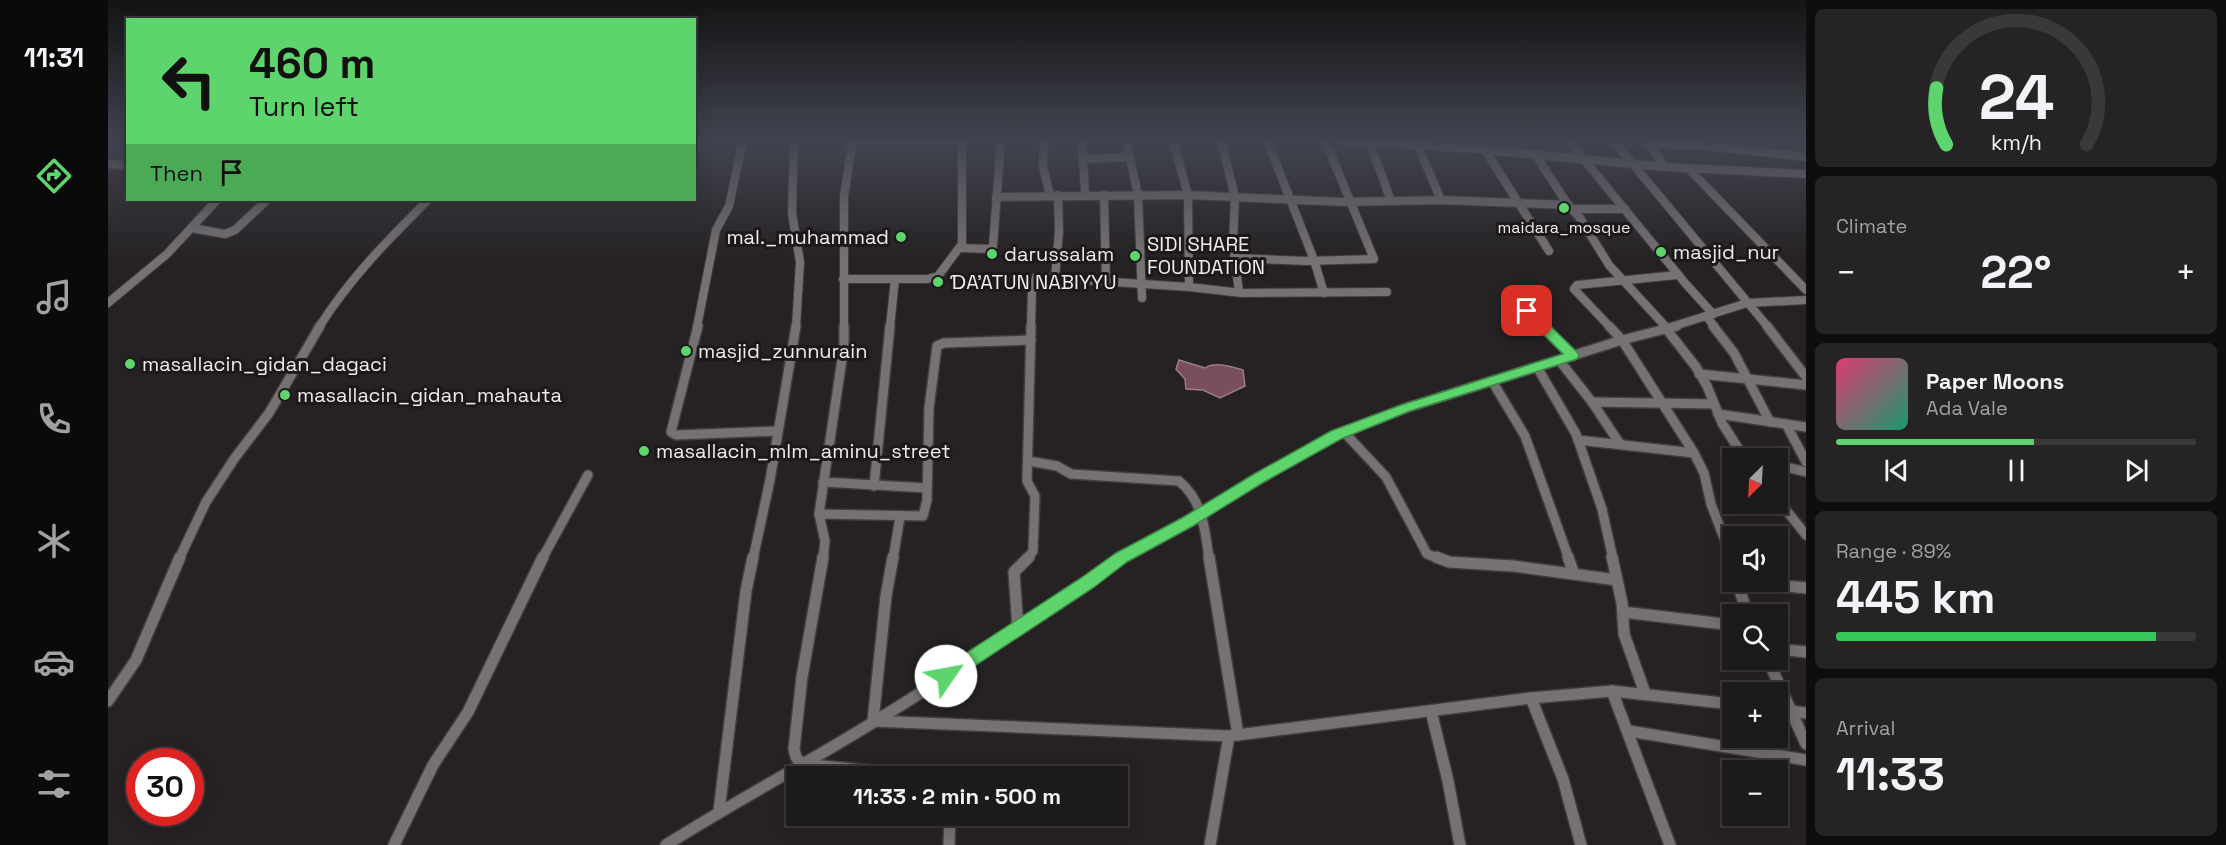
<!DOCTYPE html>
<html lang="en">
<head>
<meta charset="utf-8">
<style>
	body { margin:0; font-family:"Space Grotesk",sans-serif; background:#252324; color:#f1f3f6; height:100vh; display:flex; flex-direction:column; font-size:22px; white-space:nowrap }
	* { box-sizing:border-box; margin:0 }
	p { font-size:20px; color:#a0a1a3 }
	.icon { flex:none; width:33px; height:33px; fill:none; stroke:currentColor; stroke-width:2; stroke-linecap:round; stroke-linejoin:round }
	.map { position:relative; flex:1; overflow:hidden }
	.side { display:flex; flex-direction:column; gap:9px; padding:9px; background:#0f0e0f; width:420px }
	.side>* { flex:none }
	.banner { position:absolute; left:18px; top:18px; width:570px; height:183px; border-radius:0px; box-shadow:0 3px 15px #0003,0 0 0 2px #3a383a; background:#5ed56c; color:#111; overflow:hidden }
	.needle { width:39px; rotate:204deg }
	.controls { position:absolute; left:1614px; top:448px; display:grid; gap:12px }
	.controls a { display:grid; place-items:center; width:66px; height:66px; border-radius:0px; background:#1c1a1b; box-shadow:0 3px 15px #0003,0 0 0 2px #3a383a; font-size:30px }
	.speed { position:absolute; left:18px; top:748px; display:flex; gap:12px; font-size:30px; font-weight:700; text-align:center }
	.speed>* { display:grid; place-content:center; width:78px; height:78px; border-radius:50%; background:#1c1a1b; box-shadow:0 3px 15px #0003,0 0 0 2px #3a383a; line-height:1 }
	.speed .limit { border:9px solid #d22; background:#fff; color:#111 }
	.pin { position:absolute; display:grid; place-items:center; width:51px; height:51px; color:#fff; margin:-26px; border-radius:12px; box-shadow:0 3px 9px #0006 }
	.me { position:absolute; width:66px; margin:-33px; rotate:57deg; stroke-linejoin:round; filter:drop-shadow(0 0 4px #0008) }
	.turn { display:flex; align-items:center; gap:21px; height:126px; padding:0 24px; font-size:27px }
	.turn .icon { width:78px; height:78px; stroke-width:2.5 }
	.turn b { display:block; font-size:42px; line-height:51px }
	.then { display:flex; align-items:center; height:57px; padding:0 24px; background:#0003; gap:12px; font-size:22px }
	.big { font-size:45px; font-weight:800; line-height:1.1 }
	.side .tile { flex:1; display:flex; flex-direction:column; justify-content:center; gap:9px; min-width:0; padding:0 21px; border-radius:9px; background:#252324 }
	.side .dial { align-items:center; gap:0 }
	.dial svg { height:156px; overflow:visible; fill:none; stroke:#3a383a; stroke-width:7; stroke-linecap:round; text-anchor:middle }
	.dial text { fill:#f1f3f6; stroke:none }
	.song { display:flex; align-items:center; gap:18px }
	.cover { width:72px; height:72px; border-radius:9px; background:linear-gradient(135deg,hsl(340 70% 55%),hsl(160 70% 35%)) }
	.played { height:6px; border-radius:3px; background:linear-gradient(90deg,#5ed56c 55%,#3a383a 55%) }
	.keys { display:flex; justify-content:space-around; direction:ltr }
	.heat { display:flex; justify-content:space-between; align-items:center; font-size:33px; direction:ltr }
	.charge { height:9px; border-radius:4px; background:linear-gradient(90deg,#34c759 89%,#3a383a 0) }
	.trip { position:absolute; left:678px; top:766px; width:342px; height:60px; border-radius:0px; background:#1c1a1b; box-shadow:0 3px 15px #0003,0 0 0 2px #3a383a; font-weight:800; line-height:60px; text-align:center }
	main { display:flex; flex:1; min-height:0 }
	.dock { display:flex; flex-direction:column; width:108px; justify-content:space-around; align-items:center; background:#0b0a0b; color:#a0a1a3 }
	.dock .icon { width:42px; height:42px }
	.dock .active { color:#5ed56c }
	.dock b { font-size:27px; color:#f1f3f6 }
	.map>svg:first-child { display:block }
	.water { fill:#794e5e; stroke:#9c7d89; stroke-width:1.5 }
	.lines { fill:none; stroke-linecap:round; stroke-linejoin:round }
	.street-far2-casing { stroke:#403d3e; stroke-width:10 }
	.street-far1-casing { stroke:#403d3e; stroke-width:12 }
	.street-casing { stroke:#403d3e; stroke-width:14 }
	.street-far2 { stroke:#767173; stroke-width:8 }
	.street-far1 { stroke:#767173; stroke-width:9 }
	.street { stroke:#767173; stroke-width:11 }
	.route { fill:#5ed56c; stroke:#3d8a46; stroke-width:1.5 }
	.poi-dot { fill:#5ed56c; stroke:#1d191a; stroke-width:2 }
	.labels { text-anchor:middle; stroke-width:6; stroke-linejoin:round; paint-order:stroke }
	.far-poi-label { font-size:16px; fill:#eeebec; stroke:#1d191a }
	.poi-label { font-size:20px; fill:#eeebec; stroke:#1d191a; text-anchor:start }
</style>
</head>
<body>
<main>
<nav class="dock">
<b>11:31</b>
<svg class="icon active" aria-label="directions" viewBox="0 0 24 24"><path d="M12 3l9 9-9 9-9-9zM9 14v-3h6M13 9l2 2-2 2"/></svg>
<svg class="icon" aria-label="music" viewBox="0 0 24 24"><path d="M9 18V5l10-2v13"/><circle cx="6" cy="18" r="3"/><circle cx="16" cy="16" r="3"/></svg>
<svg class="icon" aria-label="phone" viewBox="0 0 24 24"><path d="M5 4h4l2 5-3 2q2 4 5 5l2-3 5 2v4C11 20 4 13 5 4z"/></svg>
<svg class="icon" aria-label="climate" viewBox="0 0 24 24"><path d="M12 3v18M4 7l16 10M4 17L20 7"/></svg>
<svg class="icon" aria-label="car" viewBox="0 0 24 24"><path d="M5 17H2v-5l4-1 3-4h7l3 4 3 1v5h-3M9 17h6M6 11h13"/><circle cx="7" cy="17" r="2"/><circle cx="17" cy="17" r="2"/></svg>
<svg class="icon" aria-label="filters" viewBox="0 0 24 24"><path d="M4 7h16M4 17h16"/><circle cx="9" cy="7" r="2"/><circle cx="15" cy="17" r="2"/></svg>
</nav>
<div class="map">
<svg width="1698" height="845" viewBox="0 0 1698 845">
	<rect width="100%" height="100%" fill="#262224"/>
	<path class="water" d="M 1071,360 L 1097,368 C 1107,361 1124,367 1135,370 L 1137,386 L 1112,398 L 1095,390 L 1078,389 L 1077,379 L 1068,369 Z"/>
	<g class="lines">
		<g class="street-far2-casing">
			<g id="street-far2">
				<path d="M 686,140 L 684,213 L 692,262 L 688,327"/>
				<path d="M 742,140 L 855,140"/>
				<path d="M 936,140 L 935,167 L 942,195"/>
				<path d="M 974,140 L 977,195"/>
				<path d="M 1018,140 L 1030,195 L 1034,298"/>
				<path d="M 1065,140 L 1080,195 L 1081,287"/>
				<path d="M 1113,140 L 1127,197 L 1125,244 L 1131,292"/>
				<path d="M 1159,140 L 1206,260 L 1216,293"/>
				<path d="M 1231,140 L 1367,149 L 1557,167 L 1698,174"/>
				<path d="M 1460,140 L 1577,283 L 1605,314"/>
				<path d="M 1505,140 L 1660,327"/>
				<path d="M 1538,140 L 1557,167"/>
				<path d="M 586,141 L 593,140"/>
				<path d="M 1262,143 L 1283,201"/>
				<path d="M 1540,143 L 1609,147 L 1698,157"/>
				<path d="M 1310,146 L 1333,200"/>
				<path d="M 1377,150 L 1441,251"/>
				<path d="M 1427,154 L 1460,205 L 1472,218 L 1501,265 L 1558,327"/>
				<path d="M 975,159 L 1022,157"/>
				<path d="M 0,164 L 20,165"/>
				<path d="M 1580,168 L 1698,290"/>
				<path d="M 996,195 L 998,282"/>
				<path d="M 888,197 L 1080,195 L 1236,202 L 1333,200 L 1460,205"/>
				<path d="M 1465,209 L 1517,209"/>
				<path d="M 84,228 L 117,234 L 127,230 L 159,200"/>
				<path d="M 852,248 L 881,249 L 885,246 L 893,140"/>
				<path d="M 1126,258 L 1199,261 L 1266,259 L 1217,140"/>
				<path d="M 947,278 L 951,232 L 950,195"/>
				<path d="M 735,279 L 819,279 L 830,276 L 854,244 L 854,140"/>
				<path d="M 1405,296 L 1436,327"/>
				<path d="M 0,303 L 59,254 L 109,200"/>
				<path d="M 1598,316 L 1607,327"/>
				<path d="M 211,327 C 243,277 278,242 320,200"/>
				<path d="M 589,327 L 608,230 L 621,206 L 635,140"/>
				<path d="M 736,327 L 736,196 L 745,140"/>
				<path d="M 782,327 L 787,279"/>
				<path d="M 923,327 L 924,290 L 928,277 L 1081,287 L 1134,293 L 1279,292"/>
				<path d="M 1502,327 L 1466,289 L 1469,285 L 1569,275"/>
				<path d="M 1563,327 L 1639,303 L 1698,300"/>
			</g>
		</g>
		<g class="street-far1-casing">
			<g id="street-far1">
				<path d="M 590,326 L 563,432 L 568,435 L 670,431"/>
				<path d="M 1434,326 L 1464,356"/>
				<path d="M 1501,326 L 1514,340 L 1586,453 L 1596,473 L 1603,504 L 1624,559"/>
				<path d="M 1556,326 L 1588,367 L 1599,386 L 1614,423 L 1637,459"/>
				<path d="M 1605,326 L 1626,353 L 1662,422"/>
				<path d="M 1659,326 L 1698,377"/>
				<path d="M 1451,360 L 1484,402 L 1512,444"/>
				<path d="M 1429,367 L 1468,434 L 1494,509 L 1505,559"/>
				<path d="M 1591,374 L 1698,385"/>
				<path d="M 1384,381 L 1417,436 L 1461,559"/>
				<path d="M 1484,402 L 1606,404"/>
				<path d="M 1610,414 L 1698,427"/>
				<path d="M 1678,424 L 1698,462"/>
				<path d="M 1236,432 L 1278,477 L 1319,554 L 1332,559"/>
				<path d="M 1470,440 L 1586,453"/>
				<path d="M 920,461 L 949,466 L 963,474 L 1071,481 C 1095,501 1097,529 1101,559"/>
				<path d="M 1670,465 L 1698,472"/>
				<path d="M 715,482 L 819,488"/>
				<path d="M 766,486 L 782,326"/>
				<path d="M 1670,500 L 1698,535"/>
				<path d="M 711,514 L 815,516 L 819,500 L 821,408 L 829,346 L 836,343 L 923,340"/>
				<path d="M 71,559 L 98,502 L 126,459 L 161,413 L 212,326"/>
				<path d="M 434,559 L 480,475"/>
				<path d="M 645,559 L 662,480 L 688,326"/>
				<path d="M 715,559 L 717,541 L 711,514 L 736,346 L 736,326"/>
				<path d="M 785,559 L 792,517"/>
				<path d="M 919,559 L 925,551 L 927,496 L 919,481 L 923,326"/>
				<path d="M 1012,559 L 1228,435 L 1298,408 L 1514,340 L 1569,326"/>
			</g>
		</g>
		<g class="street-casing">
			<g id="street">
				<path d="M 715,557 L 694,677 L 686,749 L 688,757 L 694,764 L 827,777"/>
				<path d="M 785,557 L 778,596 L 765,721 L 1121,736 L 1423,698 L 1504,691 L 1624,704"/>
				<path d="M 1101,557 L 1130,735"/>
				<path d="M 1328,557 L 1341,562 L 1405,566 L 1509,580"/>
				<path d="M 1460,557 L 1466,574"/>
				<path d="M 1504,557 L 1514,603 L 1516,634 L 1537,693"/>
				<path d="M 1623,557 L 1624,560"/>
				<path d="M 1629,582 L 1640,615"/>
				<path d="M 1639,582 L 1698,588"/>
				<path d="M 1515,612 L 1624,625"/>
				<path d="M 910,629 L 906,572 L 921,557"/>
				<path d="M 1670,649 L 1698,652"/>
				<path d="M 1660,660 L 1698,744"/>
				<path d="M 1504,691 L 1562,845"/>
				<path d="M 1423,698 L 1455,779 L 1473,845"/>
				<path d="M 0,701 L 28,660 L 72,557"/>
				<path d="M 1670,709 L 1698,713"/>
				<path d="M 1323,711 L 1340,781 L 1352,845"/>
				<path d="M 1521,731 L 1698,760"/>
				<path d="M 611,811 L 638,591 L 645,557"/>
				<path d="M 286,845 L 325,765 L 360,712 L 435,557"/>
				<path d="M 558,845 C 621,805 687,770 751,731 C 841,677 927,617 1014,557"/>
				<path d="M 841,845 L 842,816"/>
				<path d="M 1102,845 L 1121,736"/>
			</g>
		</g>
		<use href="#street-far2" class="street-far2"/>
		<use href="#street-far1" class="street-far1"/>
		<use href="#street" class="street"/>
	</g>
	<linearGradient id="sky" x2="0" y2="1"><stop stop-color="#151314"/><stop offset="0.54" stop-color="#414450"/><stop offset="1" stop-color="#414450" stop-opacity="0"/></linearGradient>
	<rect width="1698" height="259" fill="url(#sky)"/>
	<path class="route" d="M 1419,307 L 1424,308 L 1469,352 L 1471,356 L 1469,359 L 1302,411 L 1233,439 L 1156,482 L 1085,526 L 1019,562 L 985,588 L 844,681 L 838,683 L 832,681 L 829,676 L 832,670 L 973,578 L 1008,553 L 1074,518 L 1146,474 L 1223,431 L 1293,405 L 1455,354 L 1415,314 L 1413,311 Z"/>
	<g class="poi-dot">
		<circle cx="1456" cy="208" r="6"/>
		<circle cx="793" cy="237" r="6"/>
		<circle cx="1553" cy="252" r="6"/>
		<circle cx="884" cy="254" r="6"/>
		<circle cx="1027" cy="256" r="6"/>
		<circle cx="830" cy="282" r="6"/>
		<circle cx="578" cy="351" r="6"/>
		<circle cx="22" cy="364" r="6"/>
		<circle cx="177" cy="395" r="6"/>
		<circle cx="536" cy="451" r="6"/>
	</g>
	<g class="labels">
		<g class="far-poi-label">
			<text x="1456" y="233">maidara_mosque</text>
		</g>
		<g class="poi-label">
			<text x="781" y="244" text-anchor="end">mal._muhammad</text>
			<text x="1039" y="251">SIDI SHARE<tspan x="1039" dy="23">FOUNDATION</tspan></text>
			<text x="1565" y="259">masjid_nur</text>
			<text x="896" y="261">darussalam</text>
			<text x="842" y="289">ƊA'ATUN NABIYYU</text>
			<text x="590" y="358">masjid_zunnurain</text>
			<text x="34" y="371">masallacin_gidan_dagaci</text>
			<text x="189" y="402">masallacin_gidan_mahauta</text>
			<text x="548" y="458">masallacin_mlm_aminu_street</text>
		</g>
	</g>
</svg>
<div class="controls">
<a><svg class="needle" viewBox="-14 -14 28 28"><path d="M0-13l5 13h-10z" fill="#e53935"/><path d="M0 13l5-13h-10z" fill="#a0a1a3"/></svg></a>
<a><svg class="icon" aria-label="sound" viewBox="0 0 24 24"><path d="M4 9h4l5-4v14l-5-4H4zM17 9q2 3 0 6"/></svg></a>
<a><svg class="icon" aria-label="search" viewBox="0 0 24 24"><circle cx="10" cy="10" r="6"/><path d="M15 15l6 6"/></svg></a>
<a>+</a>
<a>−</a>
</div>
<div class="speed"><div class="limit">30</div></div>
<div class="pin" style="left:1419px;top:311px;background:#d93025"><svg class="icon" aria-label="arrive" viewBox="0 0 24 24"><path d="M6 21V4h12l-3 4 3 4H6"/></svg></div>
<svg class="me" style="left:838px;top:676px" viewBox="-20 -20 40 40"><circle r="19" fill="#fff"/><path d="M0-13L10 11 0 6-10 11z" fill="#5ed56c"/></svg>
<div class="trip">11:33 · 2 min · 500 m</div>
<div class="banner">
<div class="turn"><svg class="icon" aria-label="left" viewBox="0 0 24 24"><path d="M17 20v-9H6M10 6l-5 5 5 5"/></svg><div><b>460 m</b>Turn left</div></div>
<div class="then">Then<svg class="icon" aria-label="arrive" viewBox="0 0 24 24"><path d="M6 21V4h12l-3 4 3 4H6"/></svg></div>
</div>
</div>
<section class="side">
<div class="tile dial"><svg viewBox="0 0 100 80">
<path d="M14 69A42 42 0 1 1 86 69"/>
<path d="M14 69A42 42 0 0 1 9 40" stroke="#5ed56c"/>
<text x="50" y="56" font-size="32" font-weight="700">24</text>
<text x="50" y="72" font-size="11">km/h</text>
</svg></div>
<div class="tile"><p>Climate</p>
<div class="heat"><a>−</a><b class="big">22°</b><a>+</a></div>
</div>
<div class="tile">
<div class="song"><i class="cover"></i><div><b>Paper Moons</b><p>Ada Vale</p></div></div>
<div class="played"></div>
<div class="keys"><svg class="icon" aria-label="previous" viewBox="0 0 24 24"><path d="M18 5L8 12l10 7zM5 5v14"/></svg><svg class="icon" aria-label="pause" viewBox="0 0 24 24"><path d="M8 5v14M16 5v14"/></svg><svg class="icon" aria-label="next" viewBox="0 0 24 24"><path d="M6 5l10 7-10 7zM19 5v14"/></svg></div>
</div>
<div class="tile"><p>Range · 89%</p><b class="big">445 km</b><div class="charge"></div></div>
<div class="tile"><p>Arrival</p><b class="big">11:33</b></div>
</section>
</main>
</body>
</html>
